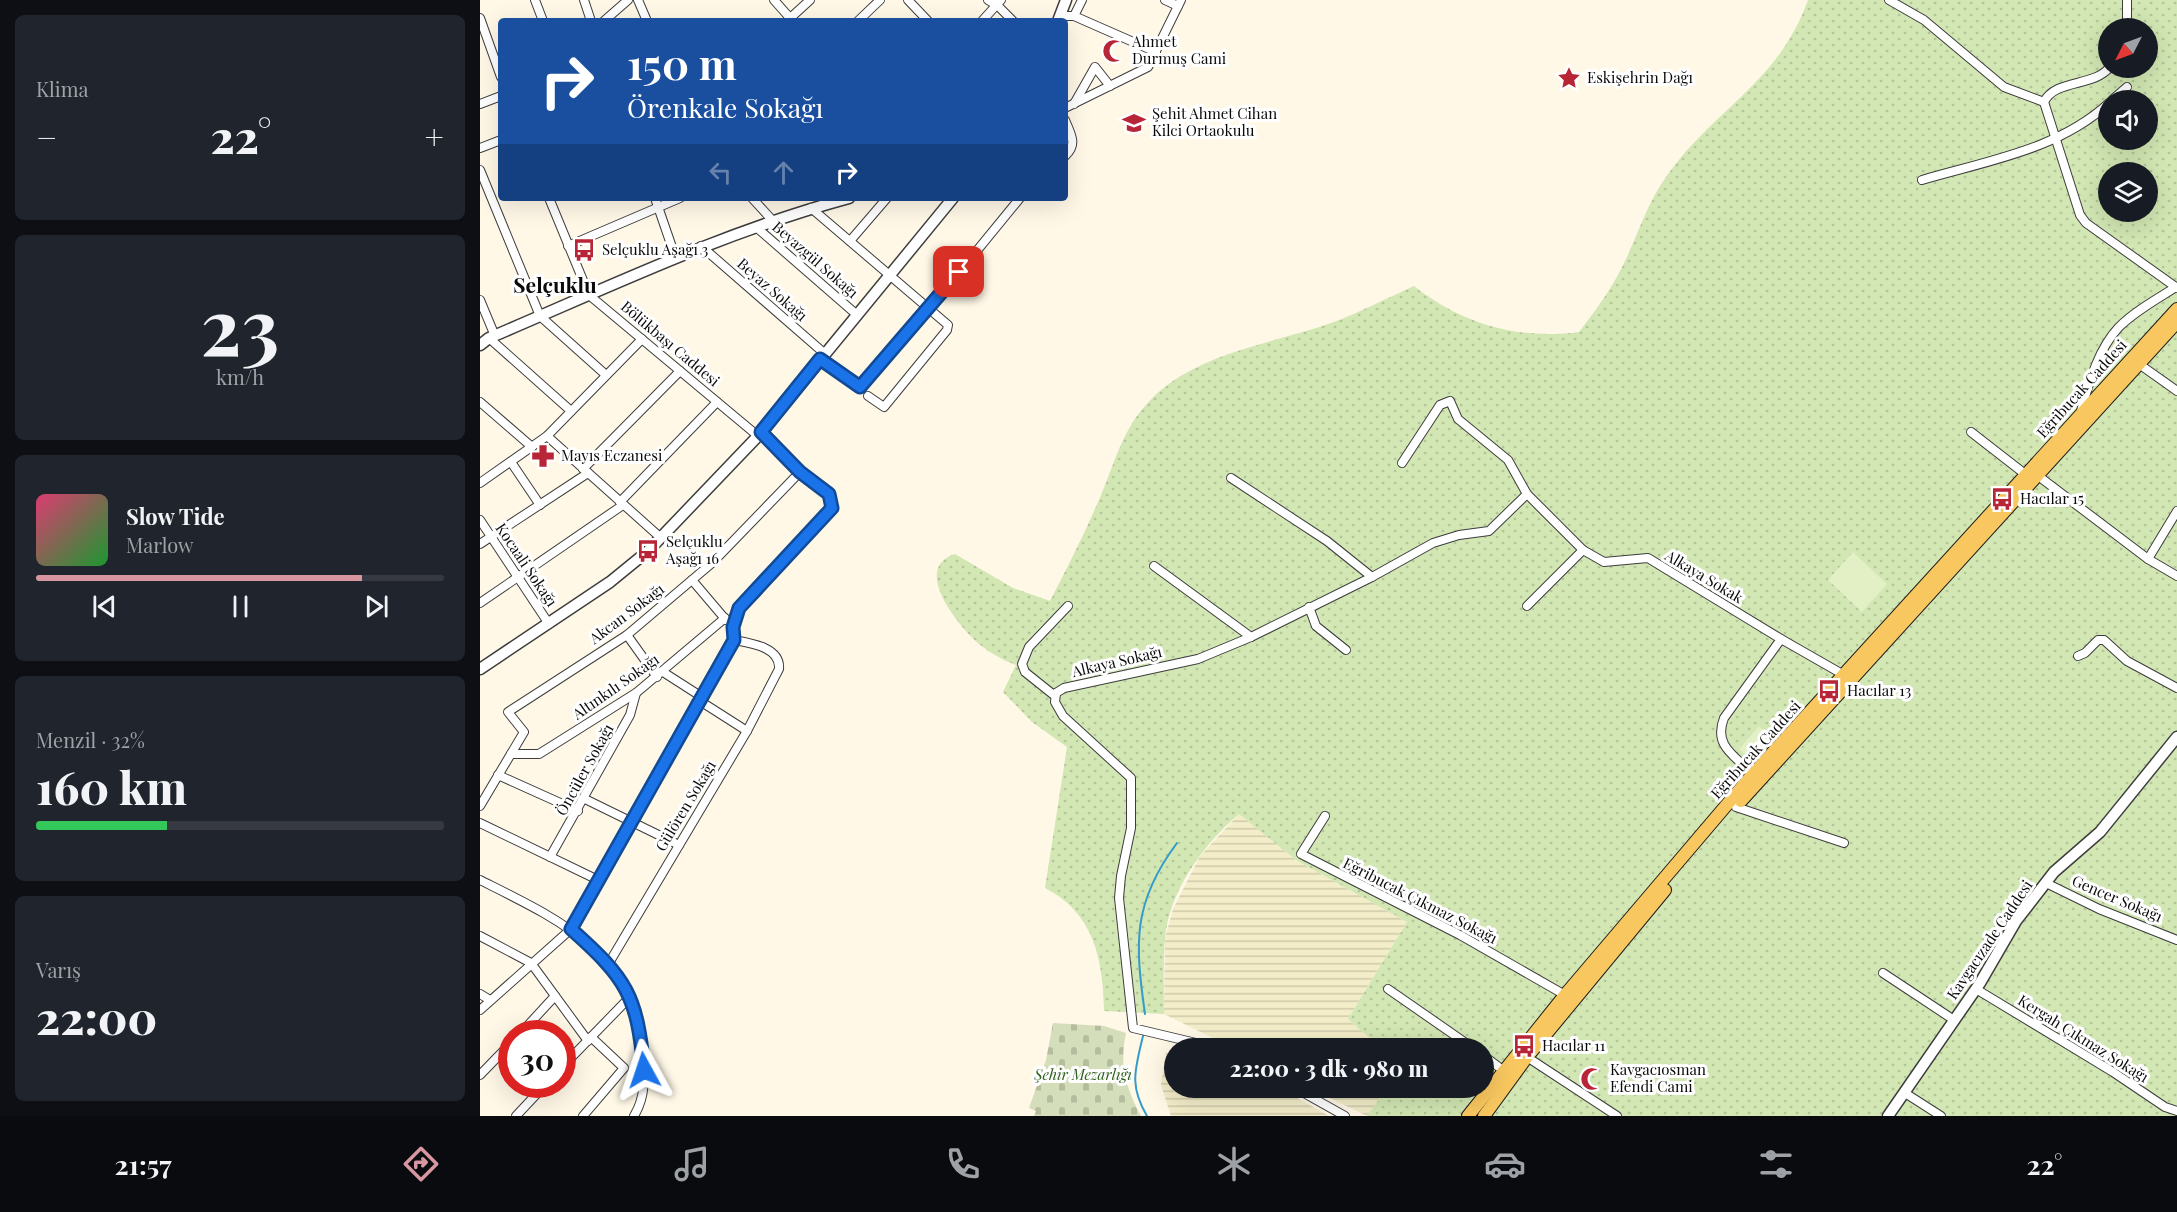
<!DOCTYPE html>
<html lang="tr">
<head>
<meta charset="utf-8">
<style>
	body { margin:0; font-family:"Playfair Display",serif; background:#20242c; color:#f1f3f6; height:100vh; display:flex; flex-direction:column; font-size:22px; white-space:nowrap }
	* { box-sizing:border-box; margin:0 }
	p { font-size:20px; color:#9ea1a6 }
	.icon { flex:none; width:33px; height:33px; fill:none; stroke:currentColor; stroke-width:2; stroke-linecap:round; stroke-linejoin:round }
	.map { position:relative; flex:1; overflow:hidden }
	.side { display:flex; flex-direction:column; gap:15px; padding:15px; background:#0d0f14; width:480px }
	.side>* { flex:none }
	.banner { position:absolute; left:18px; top:18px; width:570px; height:183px; border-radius:6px; box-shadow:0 6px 24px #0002; background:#1a4fa0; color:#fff; overflow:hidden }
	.needle { width:39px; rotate:228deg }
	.fabs { position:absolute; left:1618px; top:18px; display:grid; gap:12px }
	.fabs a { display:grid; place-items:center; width:60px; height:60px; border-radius:50%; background:#171b24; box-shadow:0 6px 24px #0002; font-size:30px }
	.speed { position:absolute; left:18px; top:1020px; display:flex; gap:12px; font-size:30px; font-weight:700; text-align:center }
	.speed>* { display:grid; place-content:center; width:78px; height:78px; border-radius:50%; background:#171b24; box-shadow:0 6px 24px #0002; line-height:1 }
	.speed .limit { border:9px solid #d22; background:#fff; color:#111 }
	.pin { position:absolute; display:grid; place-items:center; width:51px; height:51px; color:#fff; margin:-26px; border-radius:12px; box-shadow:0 3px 9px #0006 }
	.me { position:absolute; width:66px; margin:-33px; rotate:355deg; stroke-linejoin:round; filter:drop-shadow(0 0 4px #0008) }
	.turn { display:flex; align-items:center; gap:21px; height:126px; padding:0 30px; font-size:27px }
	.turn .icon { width:78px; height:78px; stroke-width:2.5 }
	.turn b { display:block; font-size:42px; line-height:51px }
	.lanes { display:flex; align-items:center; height:57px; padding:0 30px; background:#0003; justify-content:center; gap:30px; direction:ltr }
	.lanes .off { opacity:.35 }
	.big { font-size:45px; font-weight:800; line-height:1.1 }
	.side .widget { flex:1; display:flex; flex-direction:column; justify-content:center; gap:9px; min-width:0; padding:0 21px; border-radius:9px; background:#20242c }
	.side .dial { align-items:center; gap:0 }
	.dial b { font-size:78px; line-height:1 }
	.song { display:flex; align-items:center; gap:18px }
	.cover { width:72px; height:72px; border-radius:9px; background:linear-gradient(135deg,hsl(340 70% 55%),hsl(130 70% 35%)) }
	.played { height:6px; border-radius:3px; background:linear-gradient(90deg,#d796a0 80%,#363941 80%) }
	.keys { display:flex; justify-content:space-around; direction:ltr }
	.heat { display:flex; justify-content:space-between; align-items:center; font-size:33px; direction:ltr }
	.charge { height:9px; border-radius:4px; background:linear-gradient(90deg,#34c759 32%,#363941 0) }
	.trip { position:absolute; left:684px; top:1038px; width:330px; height:60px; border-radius:30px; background:#171b24; box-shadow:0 6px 24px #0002; font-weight:800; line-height:60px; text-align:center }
	.dock { display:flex; height:96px; justify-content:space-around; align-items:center; background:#090b0e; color:#9ea1a6 }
	.dock .icon { width:42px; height:42px }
	.dock .on { color:#d796a0 }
	.dock b { font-size:27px; color:#f1f3f6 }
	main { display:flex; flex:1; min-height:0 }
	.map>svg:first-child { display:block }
	.farmland { fill:url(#farmland-rules) }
	.grass { fill:url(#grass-dots); fill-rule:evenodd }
	.cemetery { fill:url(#cemetery-stones) }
	.pitch { fill:#e3efc4 }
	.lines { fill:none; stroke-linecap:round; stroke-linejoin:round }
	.stream { stroke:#359bcb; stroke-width:2 }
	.minor-casing { stroke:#3d3d3d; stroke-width:10 }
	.tertiary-casing { stroke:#3d3d3d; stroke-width:13 }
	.primary-casing { stroke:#1b1b1b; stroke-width:14 }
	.minor { stroke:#fff; stroke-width:8 }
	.tertiary { stroke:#fff; stroke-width:10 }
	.primary { stroke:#f8c75f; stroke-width:12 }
	.route-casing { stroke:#114b97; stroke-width:15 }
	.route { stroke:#1a73e8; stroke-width:10 }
	.labels { text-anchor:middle; stroke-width:6; stroke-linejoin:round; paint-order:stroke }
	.poi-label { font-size:15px; fill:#0a0a0a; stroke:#fff; text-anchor:start }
	.street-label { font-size:15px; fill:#0a0a0a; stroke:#fff }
	.park-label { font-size:15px; font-style:italic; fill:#2f601c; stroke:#fff }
	.district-label { font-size:21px; font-weight:bold; fill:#0a0a0a; stroke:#fff }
</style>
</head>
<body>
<main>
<section class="side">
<div class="widget"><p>Klima</p>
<div class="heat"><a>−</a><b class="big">22°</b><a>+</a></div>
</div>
<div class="widget dial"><b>23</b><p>km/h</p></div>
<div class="widget">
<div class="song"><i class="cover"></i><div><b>Slow Tide</b><p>Marlow</p></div></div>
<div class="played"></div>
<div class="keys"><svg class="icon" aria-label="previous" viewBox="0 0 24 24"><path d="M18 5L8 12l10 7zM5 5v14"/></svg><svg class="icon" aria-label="pause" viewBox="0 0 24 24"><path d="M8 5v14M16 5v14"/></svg><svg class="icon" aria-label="next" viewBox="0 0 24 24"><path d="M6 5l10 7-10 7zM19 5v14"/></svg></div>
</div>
<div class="widget"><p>Menzil · 32%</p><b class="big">160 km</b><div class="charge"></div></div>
<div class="widget"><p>Varış</p><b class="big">22:00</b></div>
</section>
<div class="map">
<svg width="1697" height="1116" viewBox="0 0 1697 1116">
	<defs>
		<pattern id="farmland-rules" width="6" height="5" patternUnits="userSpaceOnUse" patternTransform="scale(1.5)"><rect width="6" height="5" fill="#f3edc9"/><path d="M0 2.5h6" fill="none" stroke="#cfcaab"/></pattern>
		<pattern id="grass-dots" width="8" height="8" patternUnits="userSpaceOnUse" patternTransform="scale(1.5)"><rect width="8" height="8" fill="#d2e7b3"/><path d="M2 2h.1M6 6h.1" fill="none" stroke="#b3c599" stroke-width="1.8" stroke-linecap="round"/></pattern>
		<pattern id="cemetery-stones" width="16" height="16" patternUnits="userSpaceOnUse" patternTransform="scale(1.5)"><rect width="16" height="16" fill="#d5debb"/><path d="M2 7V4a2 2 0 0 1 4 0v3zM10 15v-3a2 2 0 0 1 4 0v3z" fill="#b6bd9f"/></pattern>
	</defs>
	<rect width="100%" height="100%" fill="#fff8e7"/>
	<g class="farmland">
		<path d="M 759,814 L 816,860 L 927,922 L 868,1019 L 901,1048 L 753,1048 L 684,1014 L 685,938 L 693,909 L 720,856 Z"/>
		<path d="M 686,1053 L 694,1053 L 694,1088 L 800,1088 L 849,1116 L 691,1116 L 681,1085 Z"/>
		<path d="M 829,1088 L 907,1088 L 887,1116 Z"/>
	</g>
	<path class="grass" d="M 1328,0 L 1697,0 L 1697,1116 L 887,1116 L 907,1088 L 1004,1088 L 1004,1048 L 901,1048 L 868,1019 L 927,922 L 816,860 L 759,814 C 723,845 689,891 685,939 C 683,964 684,989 684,1014 L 624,1011 C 623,959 614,913 565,888 L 587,747 L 552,722 L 523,692 L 536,665 C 523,660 510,653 499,644 C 480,628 430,568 475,554 L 533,588 L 570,601 C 588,566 606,531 621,495 C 633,467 641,436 660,412 C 704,354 786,346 851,323 C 879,313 907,298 934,286 C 982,324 1038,340 1099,332 C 1117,309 1134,285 1146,259 C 1159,231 1168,202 1186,177 C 1233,109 1298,84 1328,0 ZM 1629,28 L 1668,28 L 1668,68 L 1629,68 ZM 1629,100 L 1668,100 L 1668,140 L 1629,140 ZM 1629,172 L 1668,172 L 1668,212 L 1629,212 Z"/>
	<path class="cemetery" d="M 573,1023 L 624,1026 L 646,1033 C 639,1066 646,1087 661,1116 L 554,1116 L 556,1111 L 549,1108 L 566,1060 Z"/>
	<g class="pitch">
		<path d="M 1373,552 L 1407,584 L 1382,612 L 1348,580 Z"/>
		<path d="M 1279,726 L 1291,736 L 1271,759 L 1259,749 Z"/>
	</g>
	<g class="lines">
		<g class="stream">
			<path d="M 665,1014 C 655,944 652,903 697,843"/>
			<path d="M 663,1036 C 655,1070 649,1085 667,1116"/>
		</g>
		<g class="minor-casing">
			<g id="minor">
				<path d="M 55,0 L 63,21"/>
				<path d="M 104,0 L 111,21"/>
				<path d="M 158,0 L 167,21"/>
				<path d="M 294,0 L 310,18"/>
				<path d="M 428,0 L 448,21"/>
				<path d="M 508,0 L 518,6 L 533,21"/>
				<path d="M 685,0 L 698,6"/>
				<path d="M 1409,0 L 1444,20 L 1524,87 L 1564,102"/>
				<path d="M 580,16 L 594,16 L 602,0"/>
				<path d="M 594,16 L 676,52"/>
				<path d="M 0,18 L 21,77"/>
				<path d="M 124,21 L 148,0"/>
				<path d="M 307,21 L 330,0"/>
				<path d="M 378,21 L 400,0"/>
				<path d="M 502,21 L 521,0"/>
				<path d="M 1647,28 L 1647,0"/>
				<path d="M 1632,100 L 1647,87"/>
				<path d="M 1564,102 L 1600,215 L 1606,223 L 1697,288"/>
				<path d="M 1564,102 C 1575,79 1613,87 1629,68"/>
				<path d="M 0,104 L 21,96"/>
				<path d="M 594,104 L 615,67 L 630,86"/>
				<path d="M 585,108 L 668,67 L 701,0"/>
				<path d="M 585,120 C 591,135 598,144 585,156"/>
				<path d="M 0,148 L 21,140"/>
				<path d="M 0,170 L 60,316 L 126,375"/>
				<path d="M 1442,180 C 1506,161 1578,150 1629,103"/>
				<path d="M 69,198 L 109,295 L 278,436"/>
				<path d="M 175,198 L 195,256"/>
				<path d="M 272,198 L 293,221"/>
				<path d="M 331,208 L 468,325 L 467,330 L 404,407 L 388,396"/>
				<path d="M 276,227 L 376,314"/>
				<path d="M 370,241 L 407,198"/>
				<path d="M 88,246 L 200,198"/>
				<path d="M 221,246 L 344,353"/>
				<path d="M 0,300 L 15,336"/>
				<path d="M 9,338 L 91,411"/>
				<path d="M 340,359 L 379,387 L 450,308 L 540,198"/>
				<path d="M 1659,364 L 1697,391"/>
				<path d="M 0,402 L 52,447"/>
				<path d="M 1601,411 C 1609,383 1618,349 1639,327 C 1655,311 1677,299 1696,287"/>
				<path d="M 1491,432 L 1545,474"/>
				<path d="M 67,436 L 181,538"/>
				<path d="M 31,462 L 60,505"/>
				<path d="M 922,463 L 960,405 L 970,401 L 978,419 L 1028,460 L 1047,494 L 1103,550 L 1124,562 L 1168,558 L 1301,639 L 1244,718 C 1233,746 1255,756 1273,774"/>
				<path d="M 103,469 L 200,371"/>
				<path d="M 1557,475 L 1668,559 L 1697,576"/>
				<path d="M 751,478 L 847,541 L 892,577"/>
				<path d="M 0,483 L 67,436 L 162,339"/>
				<path d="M 140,502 L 237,402"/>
				<path d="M 0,520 L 69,624"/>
				<path d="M 0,544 L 108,473"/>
				<path d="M 1668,559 L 1697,511"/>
				<path d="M 674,566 L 771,637"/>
				<path d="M 212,580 L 246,620"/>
				<path d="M 0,603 L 143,505"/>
				<path d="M 1047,606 L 1103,550"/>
				<path d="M 829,607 L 836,626 L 866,650"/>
				<path d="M 147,635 L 177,677"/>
				<path d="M 1301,639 L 1364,675"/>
				<path d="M 254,640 L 254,618 L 259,608 L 350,512 L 352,504 L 349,494 L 320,472 L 281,432"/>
				<path d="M 1598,656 L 1605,653 L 1618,640 L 1624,640 L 1647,661 L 1697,688"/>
				<path d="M 183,672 L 222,697"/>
				<path d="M 575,696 L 545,672 L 542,664 L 549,647 L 588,606"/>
				<path d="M 220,701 L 267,731"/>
				<path d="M 31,754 L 59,754 L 156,693 L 245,618"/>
				<path d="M 18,775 L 98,811"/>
				<path d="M 105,799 L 199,845"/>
				<path d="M 0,806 L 44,732 L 28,712 L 147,635 L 232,563 L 320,472"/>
				<path d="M 1256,807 L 1364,843"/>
				<path d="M 845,816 L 821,854 L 980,935 L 1085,995"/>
				<path d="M 0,823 L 118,880"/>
				<path d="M 70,857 L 150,715 L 156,693"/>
				<path d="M 0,880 C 78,919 153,952 162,1050 C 164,1075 167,1094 154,1116"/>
				<path d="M 1566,883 L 1619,909 L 1697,940"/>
				<path d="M 0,936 L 51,963 L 108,1041"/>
				<path d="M 129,963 L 267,731 L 299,669 C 301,647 270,643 254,640"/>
				<path d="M 1403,973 L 1474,1020"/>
				<path d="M 908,989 L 993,1048"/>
				<path d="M 1496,989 L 1633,1072 L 1685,1107 L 1697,1111"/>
				<path d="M 0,994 L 10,1000"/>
				<path d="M 0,1010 L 91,929 L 254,640"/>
				<path d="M 40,1034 L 75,996"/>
				<path d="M 737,1048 L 653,1028 L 639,898 L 641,876 L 651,828 L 651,778 L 583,716 L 575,702 L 576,693 L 584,688 L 718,659 L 771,637 L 892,577 L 953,543 L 979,535 L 1009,531 L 1047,494"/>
				<path d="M 1004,1056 L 1024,1071"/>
				<path d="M 1047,1057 L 1137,1116"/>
				<path d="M 82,1067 L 150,997"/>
				<path d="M 0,1075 L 32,1042"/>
				<path d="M 815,1088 L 865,1116"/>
				<path d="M 1425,1093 L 1461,1116"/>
				<path d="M 36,1116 L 66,1084"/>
				<path d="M 103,1116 L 144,1068 L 111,1037"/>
			</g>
		</g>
		<g class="tertiary-casing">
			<g id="tertiary">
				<path d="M 578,21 L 586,0"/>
				<path d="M 0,345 L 9,338 C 129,287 243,232 369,198"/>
				<path d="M 0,669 L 130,582 L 168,551 L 278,436 L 473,198"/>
				<path d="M 1408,1116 L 1500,983 L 1536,921 L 1574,872 L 1620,832 L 1697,737"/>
			</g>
		</g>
		<g class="primary-casing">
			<g id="primary">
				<path d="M 1261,801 L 1697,322"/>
				<path d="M 988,1116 L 1085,995 L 1273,774 L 1697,309"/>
				<path d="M 1004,1116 L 1047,1057 L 1185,890"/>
			</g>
		</g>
		<use href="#minor" class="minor"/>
		<use href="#tertiary" class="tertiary"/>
		<use href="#primary" class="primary"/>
	</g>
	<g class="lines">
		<g class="route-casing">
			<path id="route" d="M 164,1070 C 157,995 147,979 91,929 L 254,640 L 253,627 L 259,608 L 352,508 L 349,494 L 320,472 L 281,432 L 340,359 L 380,387 L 479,272"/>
		</g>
		<use href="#route" class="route"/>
	</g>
	<defs>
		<g id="mosque-bare" transform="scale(1.8)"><path d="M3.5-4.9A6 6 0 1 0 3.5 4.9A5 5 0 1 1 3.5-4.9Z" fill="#b82537" stroke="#fff" stroke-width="2.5" paint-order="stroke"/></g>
		<g id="sight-bare" transform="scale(1.8)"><path d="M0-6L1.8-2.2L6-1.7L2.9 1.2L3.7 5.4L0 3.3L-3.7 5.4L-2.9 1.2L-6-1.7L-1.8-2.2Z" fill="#b82537" stroke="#fff" stroke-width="2.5" paint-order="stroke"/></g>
		<g id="school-bare" transform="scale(1.8)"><path d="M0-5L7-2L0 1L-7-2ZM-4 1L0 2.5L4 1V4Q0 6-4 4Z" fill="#b82537" stroke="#fff" stroke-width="2.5" paint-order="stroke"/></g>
		<g id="bus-bare" transform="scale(1.8)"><path d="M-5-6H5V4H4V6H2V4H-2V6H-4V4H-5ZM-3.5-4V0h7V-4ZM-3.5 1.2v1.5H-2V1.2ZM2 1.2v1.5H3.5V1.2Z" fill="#b82537" stroke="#fff" stroke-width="2.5" paint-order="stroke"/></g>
		<g id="pharmacy-bare" transform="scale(1.8)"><path d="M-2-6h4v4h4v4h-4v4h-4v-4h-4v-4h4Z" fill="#b82537" stroke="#fff" stroke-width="2.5" paint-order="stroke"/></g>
	</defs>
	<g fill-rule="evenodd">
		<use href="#mosque-bare" x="634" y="51"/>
		<use href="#sight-bare" x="1089" y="78"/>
		<use href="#school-bare" x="654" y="123"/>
		<use href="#bus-bare" x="104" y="250"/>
		<use href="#pharmacy-bare" x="63" y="456"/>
		<use href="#bus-bare" x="1522" y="499"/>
		<use href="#bus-bare" x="168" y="551"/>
		<use href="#bus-bare" x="1349" y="691"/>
		<use href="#bus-bare" x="1044" y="1046"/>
		<use href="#mosque-bare" x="1112" y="1079"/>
	</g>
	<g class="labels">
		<g class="poi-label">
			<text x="652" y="47">Ahmet<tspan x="652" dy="17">Durmuş Cami</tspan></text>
			<text x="1107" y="83">Eskişehrin Dağı</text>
			<text x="672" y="119">Şehit Ahmet Cihan<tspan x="672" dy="17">Kilci Ortaokulu</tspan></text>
			<text x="122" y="255">Selçuklu Aşağı 3</text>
			<text x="81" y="461">Mayıs Eczanesi</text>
			<text x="1540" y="504">Hacılar 15</text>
			<text x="186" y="547">Selçuklu<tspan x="186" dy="17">Aşağı 16</tspan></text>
			<text x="1367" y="696">Hacılar 13</text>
			<text x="1062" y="1051">Hacılar 11</text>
			<text x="1130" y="1075">Kavgacıosman<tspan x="1130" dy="17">Efendi Cami</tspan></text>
		</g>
		<g class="street-label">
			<text transform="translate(335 260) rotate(41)" y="5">Beyazgül Sokağı</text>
			<text transform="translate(292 290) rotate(41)" y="5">Beyaz Sokağı</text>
			<text transform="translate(190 344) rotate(40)" y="5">Bölükbaşı Caddesi</text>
			<text transform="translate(1602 389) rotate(-48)" y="5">Eğribucak Caddesi</text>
			<text transform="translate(46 565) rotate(56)" y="5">Kocaali Sokağı</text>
			<text transform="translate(1224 577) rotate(31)" y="5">Alkaya Sokak</text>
			<text transform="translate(147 614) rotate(-37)" y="5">Akcan Sokağı</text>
			<text transform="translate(637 662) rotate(-13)" y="5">Alkaya Sokağı</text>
			<text transform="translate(136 687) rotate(-35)" y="5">Altınkılı Sokağı</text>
			<text transform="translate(1276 750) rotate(-48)" y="5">Eğribucak Caddesi</text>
			<text transform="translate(105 770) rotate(-61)" y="5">Öncüler Sokağı</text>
			<text transform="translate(206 806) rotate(-59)" y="5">Gülören Sokağı</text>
			<text transform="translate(1637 899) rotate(23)" y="5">Gencer Sokağı</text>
			<text transform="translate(940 901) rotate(27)" y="5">Eğribucak Çıkmaz Sokağı</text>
			<text transform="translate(1510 940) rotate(-56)" y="5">Kavgacızade Caddesi</text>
			<text transform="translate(1603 1039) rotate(32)" y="5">Kergah Çıkmaz Sokağı</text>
		</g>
		<g class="park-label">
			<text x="603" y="1080">Şehir Mezarlığı</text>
		</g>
		<g class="district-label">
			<text x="75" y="293">Selçuklu</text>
		</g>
	</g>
</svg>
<div class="fabs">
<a><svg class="needle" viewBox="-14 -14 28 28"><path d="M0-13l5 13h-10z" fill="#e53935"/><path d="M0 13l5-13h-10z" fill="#9ea1a6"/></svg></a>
<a><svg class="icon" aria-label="sound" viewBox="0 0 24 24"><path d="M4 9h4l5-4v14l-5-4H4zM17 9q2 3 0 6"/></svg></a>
<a><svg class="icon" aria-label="layers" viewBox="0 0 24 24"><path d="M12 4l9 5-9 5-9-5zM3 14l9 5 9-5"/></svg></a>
</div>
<div class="speed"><div class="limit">30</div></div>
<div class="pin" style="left:479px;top:272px;background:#d93025"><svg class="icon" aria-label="arrive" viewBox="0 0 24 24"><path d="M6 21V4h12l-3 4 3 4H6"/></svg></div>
<svg class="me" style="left:164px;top:1070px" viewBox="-20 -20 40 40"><path d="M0-17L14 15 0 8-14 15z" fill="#1a73e8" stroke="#fff" stroke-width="4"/></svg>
<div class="trip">22:00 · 3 dk · 980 m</div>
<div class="banner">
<div class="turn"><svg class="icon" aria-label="right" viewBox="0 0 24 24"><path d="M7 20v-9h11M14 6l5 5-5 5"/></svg><div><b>150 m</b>Örenkale Sokağı</div></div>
<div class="lanes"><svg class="icon off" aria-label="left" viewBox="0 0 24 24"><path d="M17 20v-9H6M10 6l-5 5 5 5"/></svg><svg class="icon off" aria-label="ahead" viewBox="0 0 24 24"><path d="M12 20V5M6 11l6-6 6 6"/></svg><svg class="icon" aria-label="right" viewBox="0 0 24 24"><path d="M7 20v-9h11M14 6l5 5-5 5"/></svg></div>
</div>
</div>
</main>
<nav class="dock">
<b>21:57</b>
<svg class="icon on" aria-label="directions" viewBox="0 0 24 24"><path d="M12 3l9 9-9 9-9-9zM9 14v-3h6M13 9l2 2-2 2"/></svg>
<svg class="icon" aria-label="music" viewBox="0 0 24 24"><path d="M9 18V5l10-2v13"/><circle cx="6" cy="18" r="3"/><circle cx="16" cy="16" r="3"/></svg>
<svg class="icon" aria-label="phone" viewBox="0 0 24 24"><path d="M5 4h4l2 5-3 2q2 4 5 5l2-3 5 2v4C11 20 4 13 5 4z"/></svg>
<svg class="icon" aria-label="climate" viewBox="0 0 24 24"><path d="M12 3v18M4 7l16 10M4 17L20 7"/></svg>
<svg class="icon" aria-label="car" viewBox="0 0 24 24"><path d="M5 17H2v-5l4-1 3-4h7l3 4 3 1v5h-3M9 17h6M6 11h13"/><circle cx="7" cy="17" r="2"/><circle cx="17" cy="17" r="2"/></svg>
<svg class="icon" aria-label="filters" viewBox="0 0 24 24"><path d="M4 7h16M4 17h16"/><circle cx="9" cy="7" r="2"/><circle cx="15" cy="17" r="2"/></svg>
<b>22°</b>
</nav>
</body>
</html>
